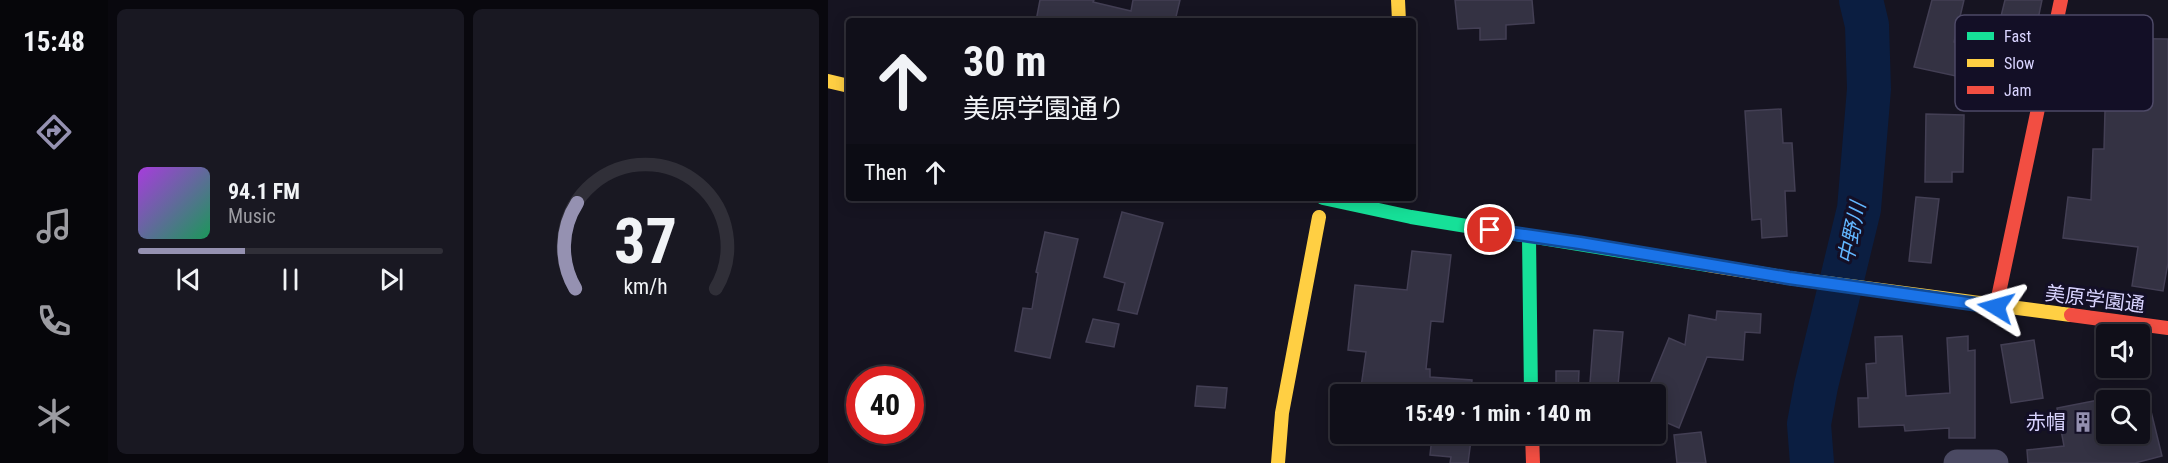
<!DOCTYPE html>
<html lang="en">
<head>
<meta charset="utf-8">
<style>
	body { margin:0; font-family:"Roboto Condensed","Noto Sans JP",sans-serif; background:#191822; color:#f1f3f6; height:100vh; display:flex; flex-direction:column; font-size:22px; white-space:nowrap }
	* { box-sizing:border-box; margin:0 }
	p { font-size:20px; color:#9c9ca2 }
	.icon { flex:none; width:33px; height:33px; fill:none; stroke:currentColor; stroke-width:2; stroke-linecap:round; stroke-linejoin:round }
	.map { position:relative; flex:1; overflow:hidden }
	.panel { display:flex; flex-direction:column; gap:9px; padding:9px; background:#09080e; width:720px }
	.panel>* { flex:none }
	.hud { position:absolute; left:18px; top:18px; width:570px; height:183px; border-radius:6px; box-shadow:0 3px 15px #0003,0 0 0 2px #302f38; background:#100f19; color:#f1f3f6; overflow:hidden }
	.controls { position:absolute; left:1268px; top:324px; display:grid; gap:12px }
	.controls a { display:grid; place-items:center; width:54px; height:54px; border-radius:6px; background:#100f19; box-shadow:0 3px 15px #0003,0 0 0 2px #302f38; font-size:30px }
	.speed { position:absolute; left:18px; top:366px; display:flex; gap:12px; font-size:30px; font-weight:700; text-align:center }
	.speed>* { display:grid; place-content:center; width:78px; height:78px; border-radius:50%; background:#100f19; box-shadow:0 3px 15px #0003,0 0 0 2px #302f38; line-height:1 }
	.speed .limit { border:9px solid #d22; background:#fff; color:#111 }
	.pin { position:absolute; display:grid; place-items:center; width:51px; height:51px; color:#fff; margin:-26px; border:3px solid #fff; border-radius:50%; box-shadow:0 2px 6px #0007 }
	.me { position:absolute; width:66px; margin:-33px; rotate:278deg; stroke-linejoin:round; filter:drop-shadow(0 0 4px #0008) }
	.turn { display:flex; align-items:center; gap:21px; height:126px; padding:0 18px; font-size:27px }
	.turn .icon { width:78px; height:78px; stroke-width:2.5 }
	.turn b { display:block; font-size:42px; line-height:51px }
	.then { display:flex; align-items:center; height:57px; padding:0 18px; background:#0003; gap:12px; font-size:22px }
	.panel .widget { flex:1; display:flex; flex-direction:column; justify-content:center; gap:9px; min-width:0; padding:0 21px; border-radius:9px; background:#191822 }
	.panel .dial { align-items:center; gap:0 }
	.dial svg { height:156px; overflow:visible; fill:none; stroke:#302f38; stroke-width:7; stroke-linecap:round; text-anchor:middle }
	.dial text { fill:#f1f3f6; stroke:none }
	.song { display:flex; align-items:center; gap:18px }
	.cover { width:72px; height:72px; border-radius:9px; background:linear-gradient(135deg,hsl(280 70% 55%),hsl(150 70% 35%)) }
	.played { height:6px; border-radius:3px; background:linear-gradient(90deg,#9591b1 35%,#302f38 35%) }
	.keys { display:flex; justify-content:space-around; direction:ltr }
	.panel .tiles { flex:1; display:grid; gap:9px; grid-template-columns:repeat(2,1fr) }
	.trip { position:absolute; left:502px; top:384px; width:336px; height:60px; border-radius:6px; background:#100f19; box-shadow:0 3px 15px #0003,0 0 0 2px #302f38; font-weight:700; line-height:60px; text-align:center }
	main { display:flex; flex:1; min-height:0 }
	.dock { display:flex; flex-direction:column; width:108px; justify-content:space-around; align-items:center; background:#06060a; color:#9c9ca2 }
	.dock .icon { width:42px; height:42px }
	.dock .on { color:#9591b1 }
	.dock b { font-size:27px; color:#f1f3f6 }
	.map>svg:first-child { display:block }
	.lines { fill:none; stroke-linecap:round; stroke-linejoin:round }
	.river { stroke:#0b1e41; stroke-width:44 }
	.building { fill:#343243; stroke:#433f54; stroke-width:1.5 }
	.street { stroke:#4a4962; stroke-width:27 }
	.fast { stroke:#16e098; stroke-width:14 }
	.slow { stroke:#ffcf43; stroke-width:14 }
	.jam { stroke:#f24e42; stroke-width:14 }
	.route-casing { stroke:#114b97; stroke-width:15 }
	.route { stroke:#1a73e8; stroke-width:10 }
	.labels { text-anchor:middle; stroke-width:6; stroke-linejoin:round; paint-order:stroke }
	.street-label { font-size:20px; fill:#d9d4ff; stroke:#130f26 }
	.poi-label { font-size:20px; fill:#d9d4ff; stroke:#130f26; text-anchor:end }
	.water-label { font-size:21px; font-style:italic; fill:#62b6ff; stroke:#130f26 }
	.key { fill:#130f26; stroke:#4e4a67; stroke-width:1.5 }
	.key-label { font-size:16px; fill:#d9d4ff }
</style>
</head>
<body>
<main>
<nav class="dock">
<b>15:48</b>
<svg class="icon on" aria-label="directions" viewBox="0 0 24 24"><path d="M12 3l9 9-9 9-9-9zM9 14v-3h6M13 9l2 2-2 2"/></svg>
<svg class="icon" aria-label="music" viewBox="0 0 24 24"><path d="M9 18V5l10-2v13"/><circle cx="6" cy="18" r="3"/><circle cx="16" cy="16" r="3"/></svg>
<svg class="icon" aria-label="phone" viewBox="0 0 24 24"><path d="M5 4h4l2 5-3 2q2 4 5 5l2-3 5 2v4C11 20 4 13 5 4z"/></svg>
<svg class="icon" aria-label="climate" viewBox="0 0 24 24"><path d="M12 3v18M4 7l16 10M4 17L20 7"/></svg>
</nav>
<section class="panel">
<div class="tiles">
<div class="widget">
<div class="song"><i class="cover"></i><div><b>94.1 FM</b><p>Music</p></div></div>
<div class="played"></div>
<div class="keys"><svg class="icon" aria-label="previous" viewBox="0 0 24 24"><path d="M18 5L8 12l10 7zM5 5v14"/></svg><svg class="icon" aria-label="pause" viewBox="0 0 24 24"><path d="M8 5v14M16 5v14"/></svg><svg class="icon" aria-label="next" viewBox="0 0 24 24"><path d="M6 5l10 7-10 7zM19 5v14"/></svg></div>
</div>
<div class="widget dial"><svg viewBox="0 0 100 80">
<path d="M14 69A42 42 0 1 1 86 69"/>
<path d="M14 69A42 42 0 0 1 15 25" stroke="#9591b1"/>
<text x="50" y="56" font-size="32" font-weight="700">37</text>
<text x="50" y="72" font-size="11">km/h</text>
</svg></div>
</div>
</section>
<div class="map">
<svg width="1340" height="463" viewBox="0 0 1340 463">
	<rect width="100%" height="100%" fill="#161421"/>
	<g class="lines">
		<path class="river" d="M 984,463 L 981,424 L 988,386 L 1031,209 L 1041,89 L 1039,25 L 1033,0"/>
	</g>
	<g class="building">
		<path d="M 212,0 L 266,0 L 265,2 L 303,11 L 305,0 L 352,0 L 347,21 L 208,21 Z"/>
		<path d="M 627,0 L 704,0 L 706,23 L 678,25 L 678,39 L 652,40 L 652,28 L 630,29 Z"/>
		<path d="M 1104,0 L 1136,0 L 1126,42 L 1164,53 L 1177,0 L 1214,0 L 1193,100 L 1154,89 L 1156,82 L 1086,67 Z"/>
		<path d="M 1259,38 L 1340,39 L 1340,263 L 1335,291 L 1304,286 L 1310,247 L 1235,238 L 1240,197 L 1263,200 L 1265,149 L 1276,149 L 1278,72 L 1259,72 Z"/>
		<path d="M 953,109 L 955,143 L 964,143 L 967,191 L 957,191 L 959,236 L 934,238 L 933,219 L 924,220 L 917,111 Z"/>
		<path d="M 1098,114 L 1136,115 L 1135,172 L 1124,172 L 1124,182 L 1097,182 Z"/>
		<path d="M 1088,197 L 1111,199 L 1103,263 L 1081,261 Z"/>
		<path d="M 294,212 L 335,223 L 309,314 L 290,310 L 297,283 L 276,277 Z"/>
		<path d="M 217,232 L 250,239 L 222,358 L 187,351 L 195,308 L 204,309 L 210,273 L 208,272 Z"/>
		<path d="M 584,251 L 623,255 L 615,322 L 603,321 L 598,369 L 602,369 L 602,377 L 644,380 L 643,394 L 567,394 L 567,391 L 533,387 L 538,352 L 520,350 L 527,285 L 579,290 Z"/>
		<path d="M 889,311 L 933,314 L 932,333 L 917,332 L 915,360 L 879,357 L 851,428 L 828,418 L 828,394 L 818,394 L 841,338 L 857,345 L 861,315 L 888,320 Z"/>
		<path d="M 265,319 L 291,324 L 286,347 L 258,342 Z"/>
		<path d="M 766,330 L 795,332 L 790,385 L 762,383 Z"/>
		<path d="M 1074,336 L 1078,396 L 1122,393 L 1119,338 L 1140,336 L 1140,351 L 1147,350 L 1147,438 L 1121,438 L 1121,428 L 1077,431 L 1076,425 L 1031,427 L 1030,398 L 1040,398 L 1038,364 L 1048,363 L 1047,337 Z"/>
		<path d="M 1206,340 L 1215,398 L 1183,403 L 1173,345 Z"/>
		<path d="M 728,371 L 751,371 L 750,394 L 728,394 Z"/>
		<path d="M 369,386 L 399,388 L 397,408 L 367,406 Z"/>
		<path d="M 1319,395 L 1334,456 L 1307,463 L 1200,463 L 1199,450 L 1236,446 L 1229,408 L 1276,399 L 1278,434 L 1311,434 L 1311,400 L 1297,400 Z"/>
		<path d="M 873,432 L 878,463 L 849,463 L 846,435 Z"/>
		<path d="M 604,437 L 643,440 L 640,463 L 622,463 L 623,457 L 602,455 Z"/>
	</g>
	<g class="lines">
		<path class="street" d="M 1129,463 L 1167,463"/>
		<g class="fast">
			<path d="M 495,198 L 583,217 L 880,265"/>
			<path d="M 701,237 L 703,394"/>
		</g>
		<g class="slow">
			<path d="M 570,0 L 571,21"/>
			<path d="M 0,81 L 21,86"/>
			<path d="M 880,265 L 961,278 L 1243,315"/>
			<path d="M 450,463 L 454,413 L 491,217"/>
		</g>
		<g class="jam">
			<path d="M 1168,307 L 1233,0"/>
			<path d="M 1243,315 L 1340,328"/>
			<path d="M 704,434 L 705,463"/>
		</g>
	</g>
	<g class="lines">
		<g class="route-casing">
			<path id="route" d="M 662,230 L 752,243 L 961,278 L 1168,307"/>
		</g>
		<use href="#route" class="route"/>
	</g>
	<defs>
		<g id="building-bare" transform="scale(1.62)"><path d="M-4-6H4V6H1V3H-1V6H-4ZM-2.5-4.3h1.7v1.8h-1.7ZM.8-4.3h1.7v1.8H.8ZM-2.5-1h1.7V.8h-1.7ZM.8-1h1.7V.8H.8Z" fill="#9591b1" stroke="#130f26" stroke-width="2.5" paint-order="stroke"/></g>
	</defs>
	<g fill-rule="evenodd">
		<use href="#building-bare" x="1255" y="422"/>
	</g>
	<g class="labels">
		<g class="street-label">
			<text transform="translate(1267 299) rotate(7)" y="7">美原学園通</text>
		</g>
		<g class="poi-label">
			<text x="1238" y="429">赤帽</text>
		</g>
		<g class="water-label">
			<text transform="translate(1024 233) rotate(-78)" y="7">中野川</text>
		</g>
	</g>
	<rect x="1127" y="15" width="198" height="96" rx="9" class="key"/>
	<rect x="1139" y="32" width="27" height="8" fill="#16e098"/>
	<rect x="1139" y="59" width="27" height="8" fill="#ffcf43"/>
	<rect x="1139" y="86" width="27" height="8" fill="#f24e42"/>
	<g class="key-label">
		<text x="1176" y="42">Fast</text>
		<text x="1176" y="69">Slow</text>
		<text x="1176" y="96">Jam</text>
	</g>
</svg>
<div class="controls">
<a><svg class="icon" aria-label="sound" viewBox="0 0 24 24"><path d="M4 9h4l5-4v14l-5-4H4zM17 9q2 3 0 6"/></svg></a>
<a><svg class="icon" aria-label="search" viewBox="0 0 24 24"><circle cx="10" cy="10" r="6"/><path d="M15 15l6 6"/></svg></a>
</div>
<div class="speed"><div class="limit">40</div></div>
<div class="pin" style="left:662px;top:230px;background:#d93025"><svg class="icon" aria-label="arrive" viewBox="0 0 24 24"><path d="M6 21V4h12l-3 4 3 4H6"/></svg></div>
<svg class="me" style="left:1168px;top:307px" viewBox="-20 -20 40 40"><path d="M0-17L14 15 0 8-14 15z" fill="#1a73e8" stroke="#fff" stroke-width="4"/></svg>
<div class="trip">15:49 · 1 min · 140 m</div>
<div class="hud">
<div class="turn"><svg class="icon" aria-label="ahead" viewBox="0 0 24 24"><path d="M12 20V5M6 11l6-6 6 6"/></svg><div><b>30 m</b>美原学園通り</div></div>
<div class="then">Then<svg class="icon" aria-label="ahead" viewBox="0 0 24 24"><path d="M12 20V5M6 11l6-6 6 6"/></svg></div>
</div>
</div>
</main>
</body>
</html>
